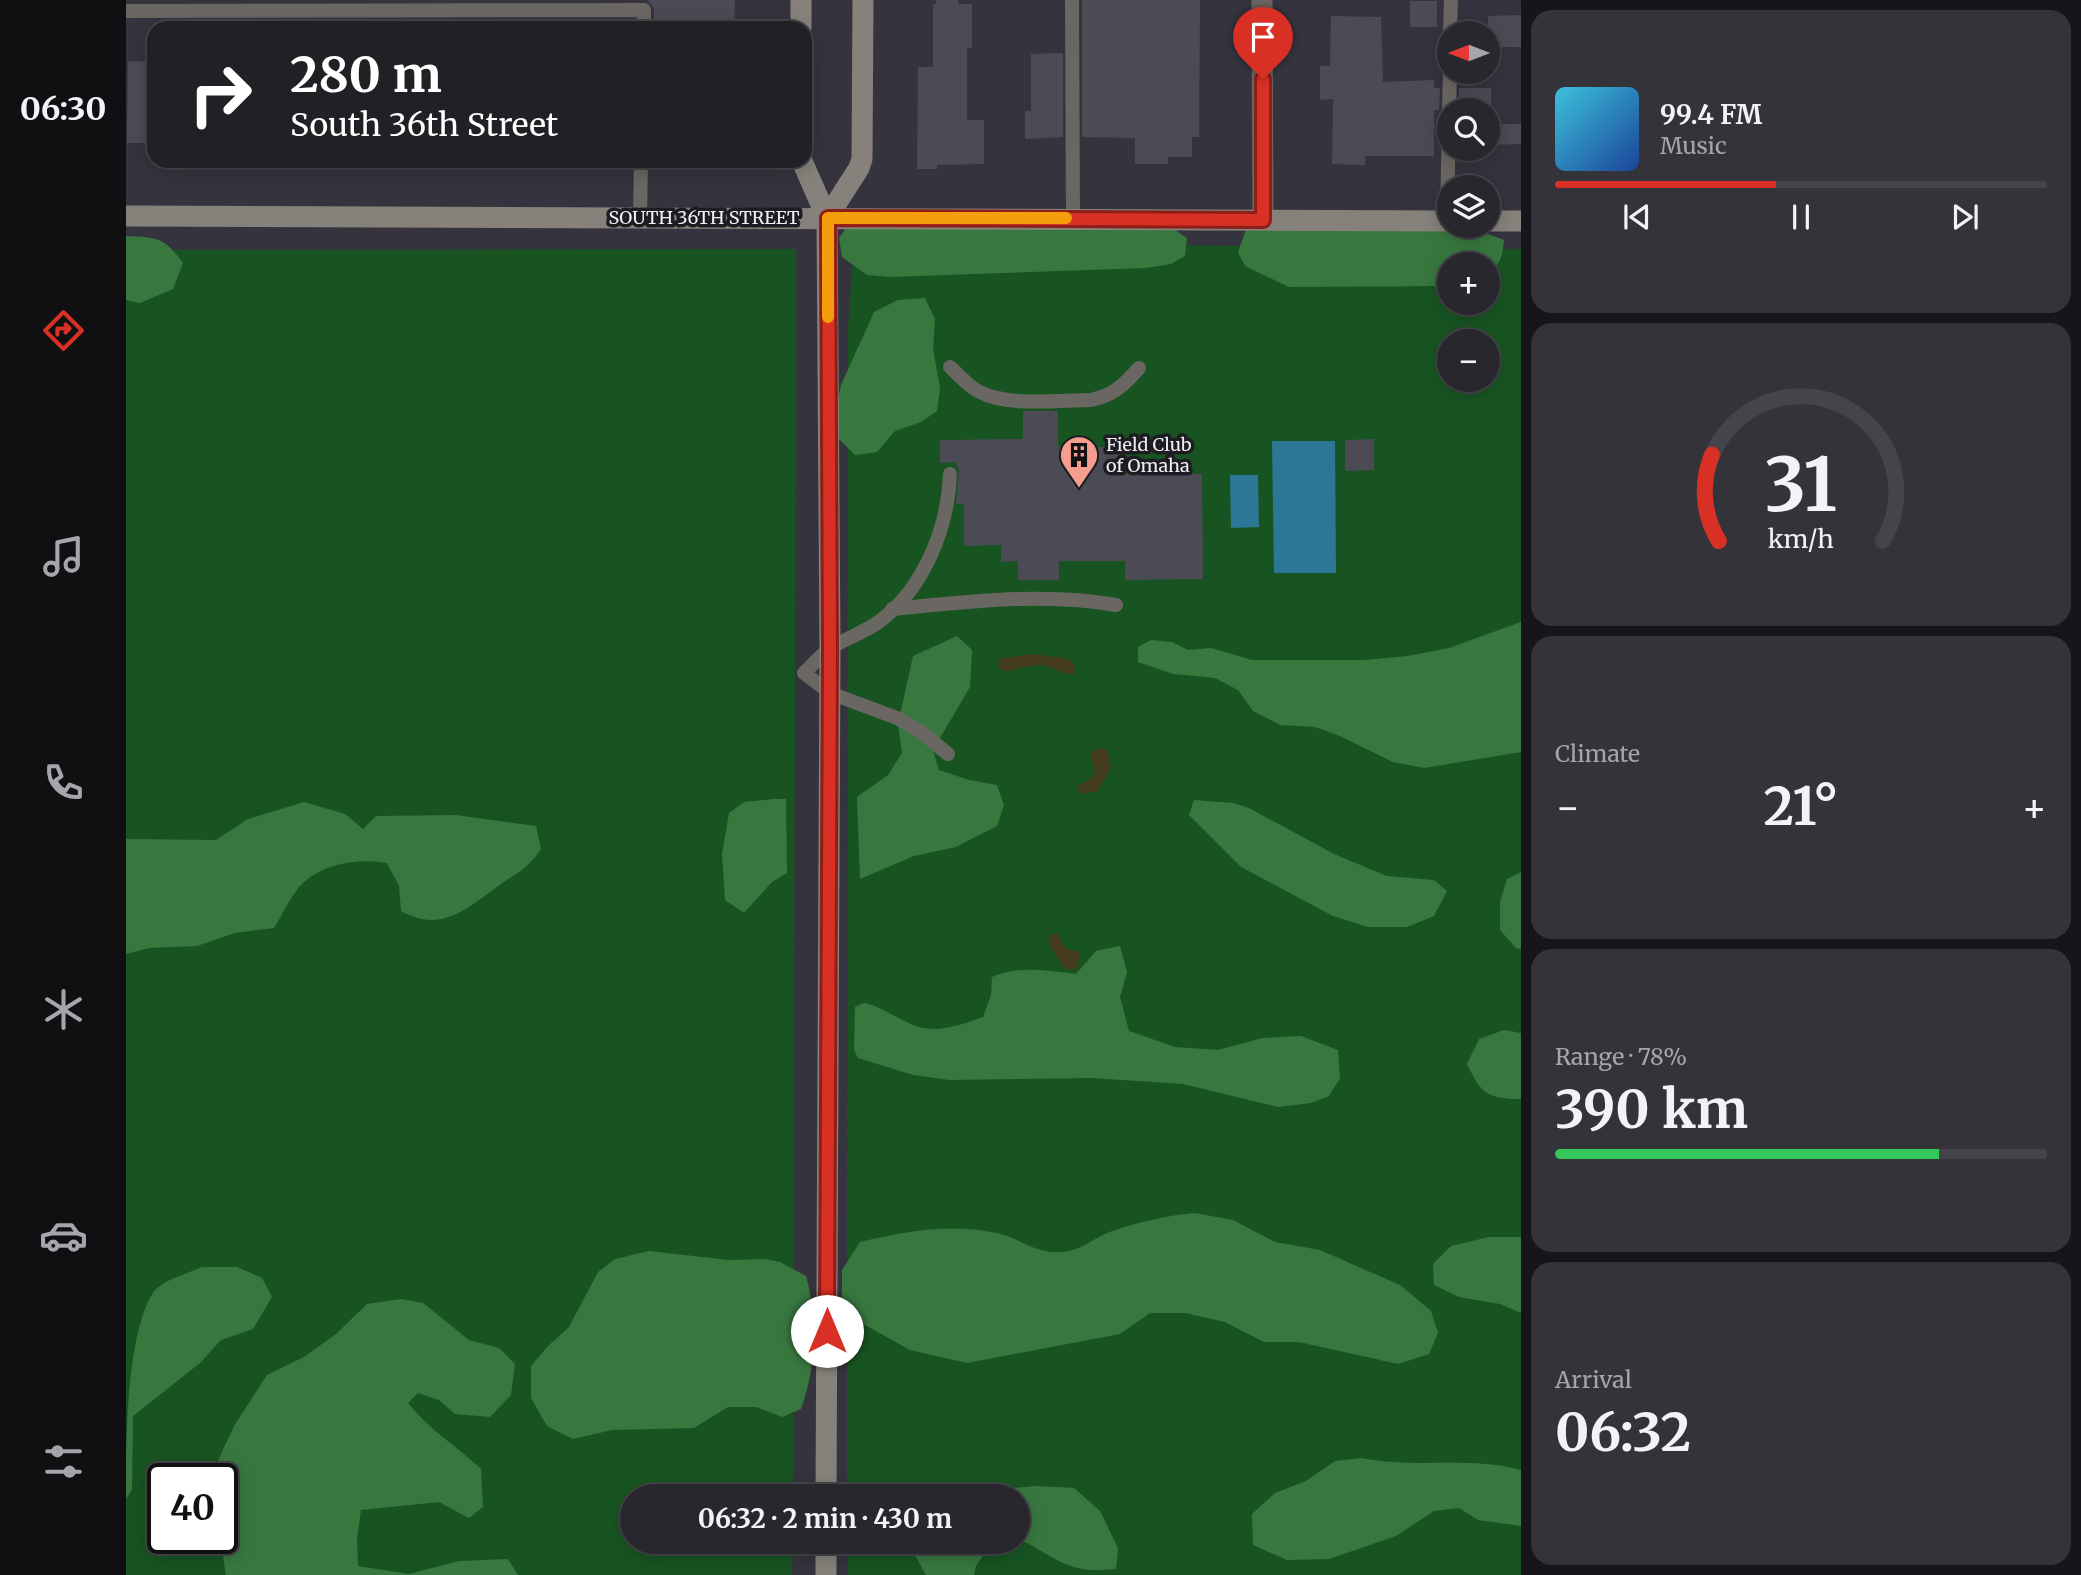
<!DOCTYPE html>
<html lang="en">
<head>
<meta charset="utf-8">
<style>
	body { margin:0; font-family:Merriweather,serif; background:#34333a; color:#f1f3f6; height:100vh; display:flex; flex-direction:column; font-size:26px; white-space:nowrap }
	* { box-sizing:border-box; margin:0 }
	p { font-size:23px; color:#a5a5aa }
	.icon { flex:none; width:38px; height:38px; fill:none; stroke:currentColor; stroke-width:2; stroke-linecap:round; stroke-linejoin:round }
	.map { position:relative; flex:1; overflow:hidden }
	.panel { display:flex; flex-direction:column; gap:10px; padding:10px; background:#161519; width:560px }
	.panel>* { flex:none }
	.guide { position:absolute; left:21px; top:21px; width:665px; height:147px; border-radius:21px; box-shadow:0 4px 18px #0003,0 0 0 2px #44444a; background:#202124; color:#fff; overflow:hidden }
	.needle { width:46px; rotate:270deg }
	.controls { position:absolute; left:1311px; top:21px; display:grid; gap:14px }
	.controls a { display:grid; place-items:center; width:63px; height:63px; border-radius:50%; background:#28272e; box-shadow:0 4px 18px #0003,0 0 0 2px #44444a; font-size:35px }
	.speed { position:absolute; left:21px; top:1463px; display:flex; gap:14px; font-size:35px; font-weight:700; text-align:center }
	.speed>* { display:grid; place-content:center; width:91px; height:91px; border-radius:50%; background:#28272e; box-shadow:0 4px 18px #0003,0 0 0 2px #44444a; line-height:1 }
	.speed .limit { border:4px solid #111; border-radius:10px; background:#fff; color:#111 }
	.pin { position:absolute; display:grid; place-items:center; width:60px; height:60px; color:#fff; margin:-72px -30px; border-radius:50% 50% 50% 0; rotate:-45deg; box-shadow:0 0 7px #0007 }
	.pin .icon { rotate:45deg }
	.me { position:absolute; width:77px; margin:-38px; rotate:0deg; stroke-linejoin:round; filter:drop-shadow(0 0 5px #0008) }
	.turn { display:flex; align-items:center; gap:24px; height:147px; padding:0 28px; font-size:32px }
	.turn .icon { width:91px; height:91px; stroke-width:2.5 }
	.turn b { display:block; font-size:49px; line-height:60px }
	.big { font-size:52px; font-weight:700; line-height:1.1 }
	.panel .card { flex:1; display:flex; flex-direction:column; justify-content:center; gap:10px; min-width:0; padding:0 24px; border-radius:21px; background:#34333a }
	.panel .dial { align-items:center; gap:0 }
	.dial svg { height:182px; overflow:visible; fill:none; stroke:#44444a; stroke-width:7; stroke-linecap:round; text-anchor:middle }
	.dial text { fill:#f1f3f6; stroke:none }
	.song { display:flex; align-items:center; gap:21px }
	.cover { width:84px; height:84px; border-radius:10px; background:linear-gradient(135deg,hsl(190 70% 55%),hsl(220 70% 35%)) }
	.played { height:7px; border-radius:4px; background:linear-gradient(90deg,#d93025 45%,#44444a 45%) }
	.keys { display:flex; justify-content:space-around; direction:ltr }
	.heat { display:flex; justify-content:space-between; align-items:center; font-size:38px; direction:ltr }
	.charge { height:10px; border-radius:5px; background:linear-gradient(90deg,#34c759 78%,#44444a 0) }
	.trip { position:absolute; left:494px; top:1484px; width:410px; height:70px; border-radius:35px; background:#28272e; box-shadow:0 4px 18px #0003,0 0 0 2px #44444a; font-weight:700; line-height:70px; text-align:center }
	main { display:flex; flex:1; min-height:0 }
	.tab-bar { display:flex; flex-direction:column; width:126px; justify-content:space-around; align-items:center; background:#101012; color:#a5a5aa }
	.tab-bar .icon { width:49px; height:49px }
	.tab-bar .selected { color:#d93025 }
	.tab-bar b { font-size:32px; color:#f1f3f6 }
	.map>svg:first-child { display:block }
	.green { fill:#185422; fill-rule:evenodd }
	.forest { fill:#38783f }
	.sand { fill:#453d1d }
	.water { fill:#2d7796 }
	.building { fill:#4c4b55 }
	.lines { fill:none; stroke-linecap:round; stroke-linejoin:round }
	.lane { stroke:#6a6762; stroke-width:14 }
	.street { stroke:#6a6762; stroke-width:21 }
	.secondary { stroke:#86827b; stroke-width:21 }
	.route-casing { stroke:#8d1f18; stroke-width:18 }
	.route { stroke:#d93025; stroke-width:12 }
	.slow { stroke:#f59e0b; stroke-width:12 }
	.labels { text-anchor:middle; stroke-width:7; stroke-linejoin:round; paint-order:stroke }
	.street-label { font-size:18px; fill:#efeef5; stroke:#1d1c21 }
	.poi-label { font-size:18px; fill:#efeef5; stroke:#1d1c21; text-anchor:start }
</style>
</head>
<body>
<main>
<nav class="tab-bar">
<b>06:30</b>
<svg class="icon selected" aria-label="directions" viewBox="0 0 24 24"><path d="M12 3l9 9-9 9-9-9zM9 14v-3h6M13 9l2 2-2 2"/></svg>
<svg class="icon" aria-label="music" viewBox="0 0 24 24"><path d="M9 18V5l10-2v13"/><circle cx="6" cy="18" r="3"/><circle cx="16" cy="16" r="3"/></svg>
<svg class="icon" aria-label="phone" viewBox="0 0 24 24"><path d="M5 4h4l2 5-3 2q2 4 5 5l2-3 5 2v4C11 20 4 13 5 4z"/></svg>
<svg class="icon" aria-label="climate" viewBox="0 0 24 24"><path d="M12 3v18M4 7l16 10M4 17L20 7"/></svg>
<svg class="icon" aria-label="car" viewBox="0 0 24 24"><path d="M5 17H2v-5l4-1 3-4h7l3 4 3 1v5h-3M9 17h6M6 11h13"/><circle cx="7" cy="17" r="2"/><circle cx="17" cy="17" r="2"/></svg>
<svg class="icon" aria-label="filters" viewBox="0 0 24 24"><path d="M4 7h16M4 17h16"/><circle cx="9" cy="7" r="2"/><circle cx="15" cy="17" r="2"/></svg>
</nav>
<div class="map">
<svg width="1395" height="1575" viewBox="0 0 1395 1575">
	<rect width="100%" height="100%" fill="#35343e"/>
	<g class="green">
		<path d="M 734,242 L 1395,249 L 1395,1575 L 722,1575 L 722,1542 L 891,1542 L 891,1496 L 721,1496 L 722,330 L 726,267 ZM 1323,264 L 1362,264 L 1362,303 L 1323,303 ZM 1323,341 L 1362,341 L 1362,380 L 1323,380 Z"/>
		<path d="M 670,249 L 667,1496 L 506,1496 L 506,1542 L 667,1542 L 666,1575 L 0,1575 L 0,250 ZM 37,1479 L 96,1479 L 96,1538 L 37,1538 Z"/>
	</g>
	<g class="forest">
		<path d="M 723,224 L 1043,226 L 1061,238 L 1059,256 L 1045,264 L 1020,268 L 763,277 L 741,275 L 716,257 L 713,238 Z"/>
		<path d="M 1340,226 L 1378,240 C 1377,253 1375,266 1362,272 L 1362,264 L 1323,264 L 1323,286 L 1163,287 L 1119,266 L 1112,252 L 1121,227 Z"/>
		<path d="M 0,236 C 32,238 37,236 57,263 L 47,289 L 14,303 L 0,300 Z"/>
		<path d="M 799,298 L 809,319 L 807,349 L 814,388 L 811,411 L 795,422 L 769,431 L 751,452 L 729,455 L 713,439 L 709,413 L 715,385 L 748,312 L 772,300 Z"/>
		<path d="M 1395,622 L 1395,752 L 1298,768 L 1267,762 L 1214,736 L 1189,727 L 1154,725 L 1127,711 L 1112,690 L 1089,678 L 1047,674 L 1012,662 L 1012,647 L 1025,640 L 1046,642 L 1062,650 L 1085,648 L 1126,660 L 1239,660 L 1282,656 L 1323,648 Z"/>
		<path d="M 831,636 L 846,650 L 844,687 L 807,750 L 813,770 L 843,780 L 871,785 L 878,805 L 871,826 L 830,847 L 788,856 L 734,879 L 731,797 L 762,775 L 776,753 L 772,724 L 787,656 Z"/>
		<path d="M 648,799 L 660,799 L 661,873 L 646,882 L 618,913 L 599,900 L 596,854 L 603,813 L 618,802 Z"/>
		<path d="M 1068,800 L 1107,803 L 1123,808 L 1208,854 L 1261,876 L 1308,880 L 1321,891 L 1308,916 L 1281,927 L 1242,927 L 1207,916 L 1115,867 L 1063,815 Z"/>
		<path d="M 178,802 L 219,814 L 237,829 L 250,816 L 330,815 L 410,826 L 415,849 C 399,872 392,871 371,887 C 339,910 315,933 275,911 L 273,886 L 261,863 C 234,858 199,863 178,882 C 165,894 157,914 148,928 L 109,933 L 71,946 L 23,948 L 0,954 L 0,839 L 90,840 L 122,819 Z"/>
		<path d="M 1395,872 L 1395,949 L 1390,948 L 1374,930 L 1374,902 L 1381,879 Z"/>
		<path d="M 994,946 L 1001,972 L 994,997 L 1003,1031 L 1049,1047 L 1092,1050 L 1136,1038 L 1175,1036 L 1212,1050 L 1214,1078 L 1203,1096 L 1185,1103 L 1152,1107 L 1057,1084 L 966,1078 L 823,1080 L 787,1075 L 732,1058 L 728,1050 L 729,1007 L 738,1003 C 758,1007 773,1021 793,1027 C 814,1033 837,1024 857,1017 L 865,995 L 866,977 C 891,965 924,971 950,974 L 970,951 Z"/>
		<path d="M 1378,1030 L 1395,1033 L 1395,1099 C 1362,1099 1355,1094 1341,1064 L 1353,1039 Z"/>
		<path d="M 1069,1213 L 1107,1220 L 1149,1242 L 1194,1250 L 1274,1285 L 1305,1311 L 1312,1333 L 1303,1354 L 1272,1364 L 1173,1342 L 1138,1342 L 1099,1322 L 1059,1313 L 1024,1313 L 994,1334 L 841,1363 L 784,1350 L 739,1325 L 716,1299 L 716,1270 L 734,1242 C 780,1231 824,1223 871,1233 C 897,1239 912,1257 942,1251 C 956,1249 969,1238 981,1233 C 1010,1222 1039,1216 1069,1213 Z"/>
		<path d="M 1363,1237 L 1395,1237 L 1395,1313 L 1374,1304 L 1333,1297 L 1308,1285 L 1307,1264 L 1325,1246 Z"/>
		<path d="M 523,1251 L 603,1260 L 639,1259 L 654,1262 L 680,1276 C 692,1319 690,1367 675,1409 L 656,1417 L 630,1407 L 602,1407 L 568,1428 L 486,1430 L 447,1439 L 421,1426 L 405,1398 L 405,1366 L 421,1347 L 443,1327 L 472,1272 L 489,1259 Z"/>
		<path d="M 76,1267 L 111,1267 L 136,1278 L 146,1297 L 127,1329 L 95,1340 L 74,1363 L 7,1416 L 6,1490 L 0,1499 C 0,1443 0,1333 28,1291 C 39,1279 61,1274 76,1267 Z"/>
		<path d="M 275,1299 L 297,1303 L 343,1340 L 373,1348 L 389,1364 L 385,1395 L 364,1417 L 329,1414 L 313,1400 L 292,1393 L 282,1403 C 302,1429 331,1446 355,1469 L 357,1507 L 343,1518 L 313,1502 L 235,1510 L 231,1539 L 232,1566 L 283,1574 L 333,1561 L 382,1559 L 392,1575 L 100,1575 L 94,1538 L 96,1538 L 96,1479 L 90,1479 L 90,1465 L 108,1426 L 141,1375 L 178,1357 L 210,1334 L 241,1304 Z"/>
		<path d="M 1236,1458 C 1288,1469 1343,1456 1395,1470 L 1395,1526 L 1352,1520 L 1333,1508 L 1308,1511 L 1270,1536 L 1203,1559 L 1161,1560 L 1127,1545 L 1126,1514 L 1149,1493 L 1180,1481 L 1209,1461 Z"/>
		<path d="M 911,1486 L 948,1488 L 974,1511 L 992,1548 L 990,1569 C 939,1575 930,1556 891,1538 L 891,1496 L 819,1496 L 825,1493 Z"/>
		<path d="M 786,1542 L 870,1542 L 865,1543 L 850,1566 L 848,1575 L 800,1575 L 790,1557 Z"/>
	</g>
	<g class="sand">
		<path d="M 908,654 L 943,659 L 949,668 L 948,674 C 937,676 926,666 915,665 C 902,664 892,670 880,671 L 875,670 L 872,664 L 875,658 Z"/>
		<path d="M 972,748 L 981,750 L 985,767 L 972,791 L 954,794 L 951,786 L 963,780 L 969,772 L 964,754 Z"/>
		<path d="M 931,933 L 939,948 L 953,952 L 952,968 L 942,970 L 936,965 L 923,943 L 924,935 Z"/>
	</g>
	<g class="water">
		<path d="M 1146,441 L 1209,441 L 1210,573 L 1148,573 Z"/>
		<path d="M 1104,475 L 1132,475 L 1133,527 L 1105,528 Z"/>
	</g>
	<g class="building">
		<path d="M 522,0 L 609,0 L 608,28 L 528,28 L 528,9 Z"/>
		<path d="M 810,0 L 832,0 L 832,4 L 846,4 L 846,48 L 841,48 L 841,120 L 858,120 L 858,164 L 811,165 L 811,169 L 791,169 L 792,67 L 807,67 L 807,4 L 810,4 Z"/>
		<path d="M 956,0 L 1074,0 L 1073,137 L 1066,137 L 1066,157 L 1042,157 L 1042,164 L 1009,164 L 1009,138 L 956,137 Z"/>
		<rect x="1284" y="1" width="27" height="26"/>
		<path d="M 1395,15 L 1395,47 L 1362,47 L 1362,16 Z"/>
		<path d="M 1205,16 L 1255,17 L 1257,82 L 1308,80 L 1308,88 L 1314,88 L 1313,110 L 1308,110 L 1308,156 L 1239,156 L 1239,165 L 1206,164 L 1207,99 L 1194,100 L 1194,66 L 1204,66 Z"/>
		<path d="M 937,53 L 937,137 L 899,139 L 899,111 L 905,111 L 905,54 Z"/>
		<path d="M 2,61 L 28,62 L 28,143 L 1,143 Z"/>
		<rect x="1333" y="88" width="32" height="22"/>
		<path d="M 1362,124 L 1395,124 L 1395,144 L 1362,145 Z"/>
		<path d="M 897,411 L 932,411 L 932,447 L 995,447 L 995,474 L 1076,474 L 1077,579 L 999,580 L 999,561 L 933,561 L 933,580 L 892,580 L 892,561 L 875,562 L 875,545 L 838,546 L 838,504 L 830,504 L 833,471 L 829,462 L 814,463 L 814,440 L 897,439 Z"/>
		<path d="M 1248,439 L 1248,470 L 1219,471 L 1219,440 Z"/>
	</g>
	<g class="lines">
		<g class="lane">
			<path d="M 946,0 L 947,218"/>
			<path d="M 0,11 L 518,10 L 518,28"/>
			<path d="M 1324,33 L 1325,0"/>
			<path d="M 1323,110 L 1324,72"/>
			<path d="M 514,217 L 515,161"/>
			<path d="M 1321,221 L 1323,111"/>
			<path d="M 824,367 C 834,376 843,387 854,392 C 882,407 934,400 965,400 C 988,395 998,385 1013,368"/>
			<path d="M 766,609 C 840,602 917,592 990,605"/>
			<path d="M 822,754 L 794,731 L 771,718 L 704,693 L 678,673 C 687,664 696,654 706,647 C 721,638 739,632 754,621 C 798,588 822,528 824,474"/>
		</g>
		<path class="street" d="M 1136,0 L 1137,220"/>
		<g class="secondary">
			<path d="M 675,0 L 675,28"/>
			<path d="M 676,161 L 701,218 L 704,648 L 700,1496"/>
			<path d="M 0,216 L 1323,221"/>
			<path d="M 701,218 L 733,168 L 736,159 L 737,0"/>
			<path d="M 1362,221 L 1395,221"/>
			<path d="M 700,1575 L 700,1542"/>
		</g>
	</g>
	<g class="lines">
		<g class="route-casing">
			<path id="route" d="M 701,1331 L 704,649 L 702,218 L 1137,220 L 1137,79"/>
		</g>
		<use href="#route" class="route"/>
		<path class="slow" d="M 702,317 L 702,218 L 940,218"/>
	</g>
	<defs>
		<g id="building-pin" transform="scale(2.0125)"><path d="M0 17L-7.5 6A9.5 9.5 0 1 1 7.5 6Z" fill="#f59d8f" stroke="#1d1c21"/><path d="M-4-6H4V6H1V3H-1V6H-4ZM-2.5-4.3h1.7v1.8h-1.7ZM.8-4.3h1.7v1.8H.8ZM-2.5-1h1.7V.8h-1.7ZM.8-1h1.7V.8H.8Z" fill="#111"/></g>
	</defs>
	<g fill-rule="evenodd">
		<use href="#building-pin" x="953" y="455"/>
	</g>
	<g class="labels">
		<g class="street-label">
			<text x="578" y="224">SOUTH 36TH STREET</text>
		</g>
		<g class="poi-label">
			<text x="980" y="451">Field Club<tspan x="980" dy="21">of Omaha</tspan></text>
		</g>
	</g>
</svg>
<div class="controls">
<a><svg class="needle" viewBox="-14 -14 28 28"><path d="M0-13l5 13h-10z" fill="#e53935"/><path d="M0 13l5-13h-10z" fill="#a5a5aa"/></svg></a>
<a><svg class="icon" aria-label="search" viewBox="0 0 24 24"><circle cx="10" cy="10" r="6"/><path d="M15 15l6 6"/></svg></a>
<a><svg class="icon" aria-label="layers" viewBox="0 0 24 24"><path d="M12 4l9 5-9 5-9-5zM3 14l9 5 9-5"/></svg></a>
<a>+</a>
<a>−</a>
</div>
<div class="speed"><div class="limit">40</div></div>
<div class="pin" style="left:1137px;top:79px;background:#d93025"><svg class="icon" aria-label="arrive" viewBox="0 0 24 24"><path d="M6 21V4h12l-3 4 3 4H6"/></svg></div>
<svg class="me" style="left:701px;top:1331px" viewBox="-20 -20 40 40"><circle r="19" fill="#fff"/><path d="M0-13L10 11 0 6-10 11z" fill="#d93025"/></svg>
<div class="trip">06:32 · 2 min · 430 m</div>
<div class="guide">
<div class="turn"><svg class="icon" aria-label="right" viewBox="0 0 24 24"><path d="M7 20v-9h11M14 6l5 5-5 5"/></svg><div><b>280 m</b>South 36th Street</div></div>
</div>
</div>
<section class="panel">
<div class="card">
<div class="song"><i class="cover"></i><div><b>99.4 FM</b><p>Music</p></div></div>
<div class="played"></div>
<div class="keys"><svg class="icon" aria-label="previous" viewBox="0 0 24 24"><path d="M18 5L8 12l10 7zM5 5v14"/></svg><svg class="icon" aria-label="pause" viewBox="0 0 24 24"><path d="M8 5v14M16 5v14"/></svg><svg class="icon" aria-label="next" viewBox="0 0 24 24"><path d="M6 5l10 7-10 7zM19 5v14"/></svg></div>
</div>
<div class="card dial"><svg viewBox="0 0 100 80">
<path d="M14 69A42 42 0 1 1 86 69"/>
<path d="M14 69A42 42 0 0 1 11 31" stroke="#d93025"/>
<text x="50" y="56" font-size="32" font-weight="700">31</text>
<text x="50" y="72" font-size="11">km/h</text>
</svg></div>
<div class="card"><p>Climate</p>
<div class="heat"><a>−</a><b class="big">21°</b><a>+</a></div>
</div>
<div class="card"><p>Range · 78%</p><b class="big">390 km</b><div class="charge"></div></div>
<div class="card"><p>Arrival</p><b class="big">06:32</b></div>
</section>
</main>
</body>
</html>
